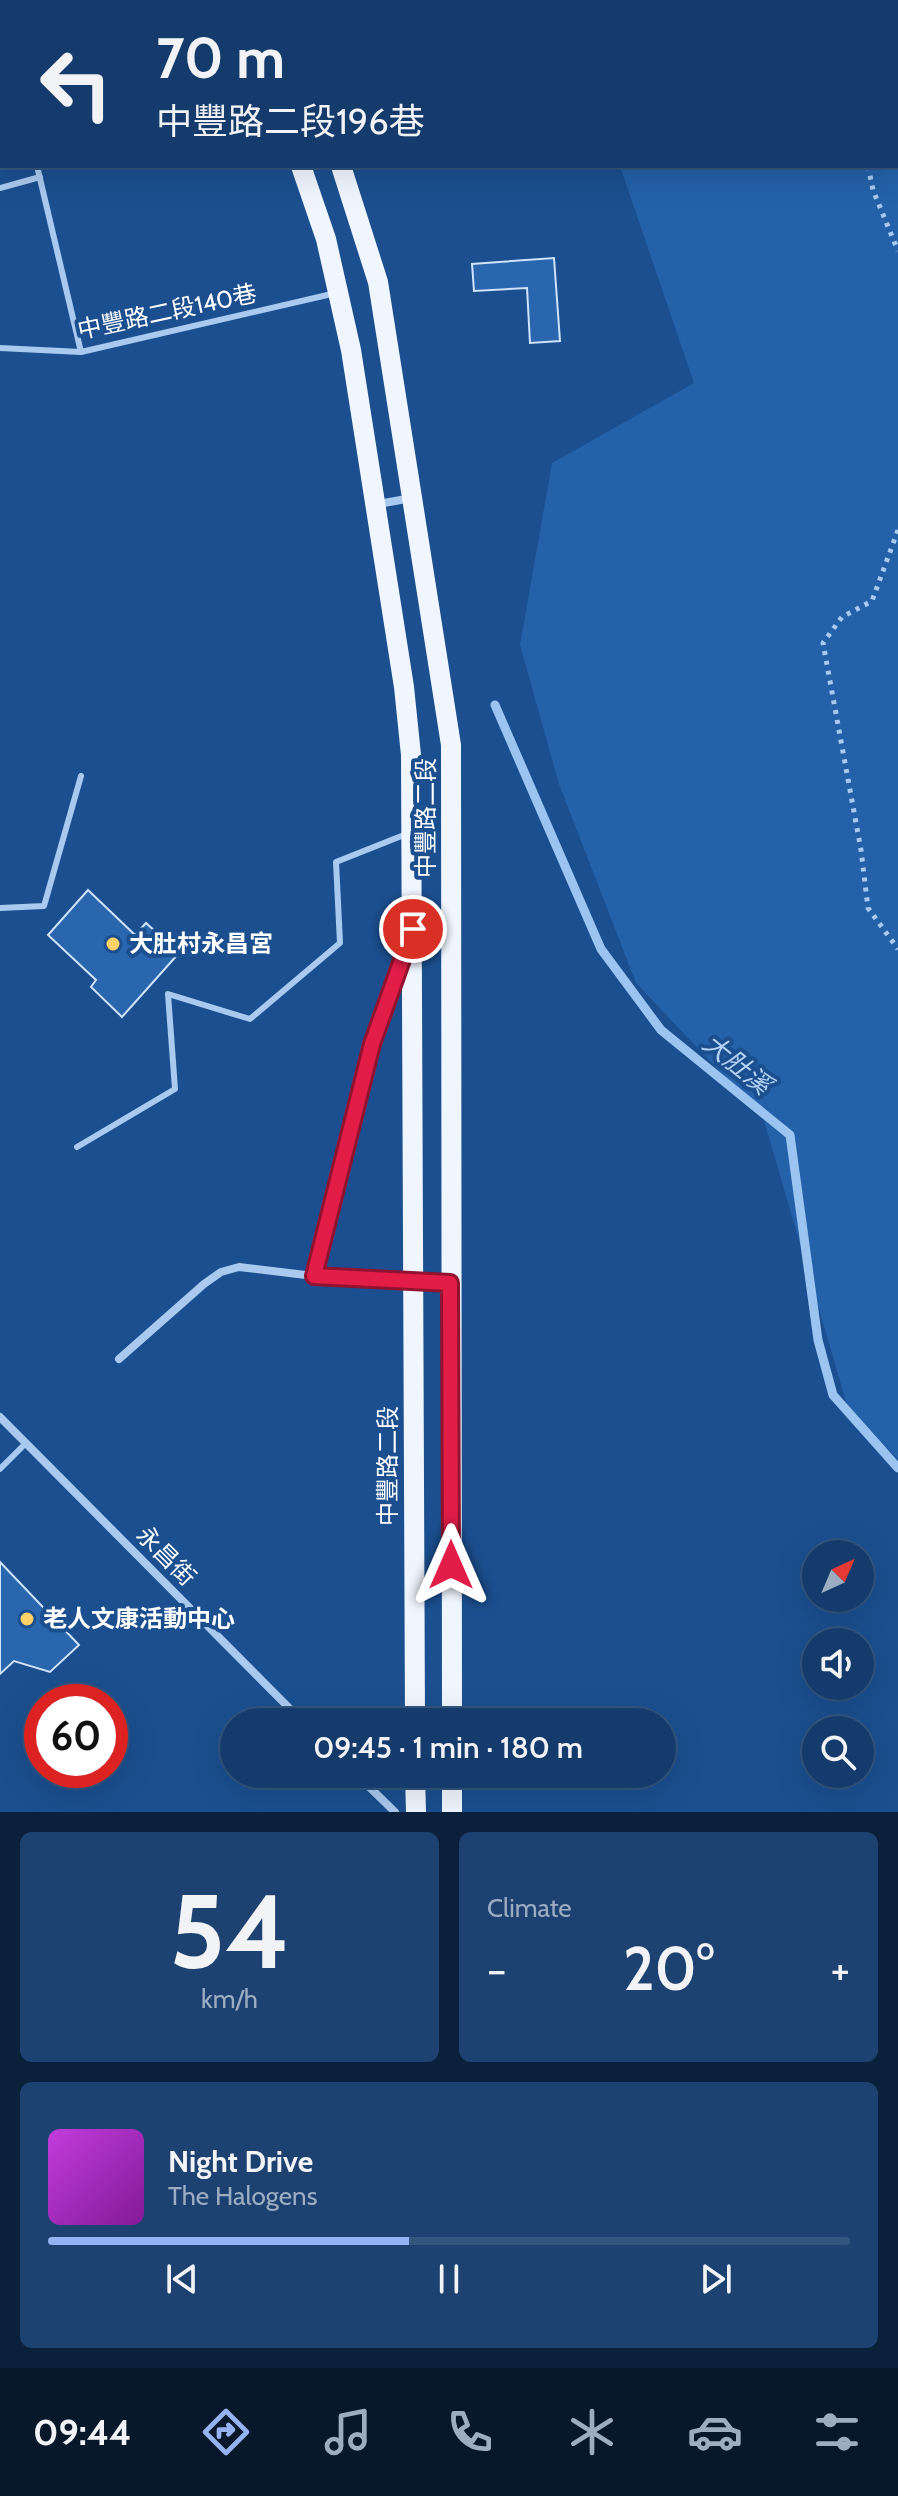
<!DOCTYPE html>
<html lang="en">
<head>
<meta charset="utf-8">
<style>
	body { margin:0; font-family:Cabin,"Noto Sans TC",sans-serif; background:#1d4271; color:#f1f3f6; height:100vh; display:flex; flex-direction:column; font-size:30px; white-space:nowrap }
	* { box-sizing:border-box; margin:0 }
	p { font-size:26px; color:#9dadc1 }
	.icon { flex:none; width:44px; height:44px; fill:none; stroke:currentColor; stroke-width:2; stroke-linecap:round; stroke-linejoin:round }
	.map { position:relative; height:1812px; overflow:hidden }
	.drawer { display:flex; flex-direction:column; gap:20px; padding:20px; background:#0b203b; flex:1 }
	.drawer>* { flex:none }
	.hud { position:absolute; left:0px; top:0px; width:898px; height:168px; box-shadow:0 8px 32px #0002,0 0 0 2px #33557e; background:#143b6b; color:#f1f3f6; overflow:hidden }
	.needle { width:52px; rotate:44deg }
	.controls { position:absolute; left:802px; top:1540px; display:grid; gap:16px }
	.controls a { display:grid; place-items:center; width:72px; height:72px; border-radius:50%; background:#143b6b; box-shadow:0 8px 32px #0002,0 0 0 2px #33557e; font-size:40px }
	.speed { position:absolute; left:24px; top:1684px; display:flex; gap:16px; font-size:40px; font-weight:700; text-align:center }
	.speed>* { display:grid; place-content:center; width:104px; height:104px; border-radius:50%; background:#143b6b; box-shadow:0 8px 32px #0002,0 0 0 2px #33557e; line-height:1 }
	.speed .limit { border:12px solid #d22; background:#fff; color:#111 }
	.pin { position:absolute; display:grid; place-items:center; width:68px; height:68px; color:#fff; margin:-34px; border:4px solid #fff; border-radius:50%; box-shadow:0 2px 8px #0007 }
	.me { position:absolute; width:88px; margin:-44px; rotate:0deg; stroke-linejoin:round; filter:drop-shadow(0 0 6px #0008) }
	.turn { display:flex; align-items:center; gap:28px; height:168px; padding:0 24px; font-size:36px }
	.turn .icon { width:104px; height:104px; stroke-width:2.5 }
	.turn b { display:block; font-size:56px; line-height:68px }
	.big { font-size:60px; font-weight:600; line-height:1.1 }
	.drawer .tile { flex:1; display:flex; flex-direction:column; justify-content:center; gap:12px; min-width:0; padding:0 28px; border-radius:12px; background:#1d4271 }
	.drawer .dial { align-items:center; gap:0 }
	.dial b { font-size:104px; line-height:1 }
	.song { display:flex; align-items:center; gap:24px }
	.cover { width:96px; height:96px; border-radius:12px; background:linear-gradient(135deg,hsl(290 70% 55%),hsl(290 70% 35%)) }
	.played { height:8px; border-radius:4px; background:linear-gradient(90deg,#95b2f1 45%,#33557e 45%) }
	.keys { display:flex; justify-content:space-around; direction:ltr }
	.heat { display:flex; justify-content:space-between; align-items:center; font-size:44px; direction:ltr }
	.drawer .tiles { flex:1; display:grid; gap:20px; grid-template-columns:1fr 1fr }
	.tile:last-child { grid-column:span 2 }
	.trip { position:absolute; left:220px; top:1708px; width:456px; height:80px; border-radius:40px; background:#143b6b; box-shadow:0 8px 32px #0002,0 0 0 2px #33557e; font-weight:600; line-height:80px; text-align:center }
	.dock { display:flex; height:128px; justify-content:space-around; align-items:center; background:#08182b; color:#9dadc1 }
	.dock .icon { width:56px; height:56px }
	.dock .on { color:#95b2f1 }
	.dock b { font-size:36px; color:#f1f3f6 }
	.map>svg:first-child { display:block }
	.green { fill:#2461a8 }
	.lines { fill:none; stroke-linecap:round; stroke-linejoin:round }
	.stream { stroke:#9cc4f0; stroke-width:9 }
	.building { fill:#2a66ad; stroke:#cfe3fa; stroke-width:2 }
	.path { stroke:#a9c9ee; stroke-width:5; stroke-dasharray:4 6; stroke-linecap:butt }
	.lane { stroke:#a9c9ee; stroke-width:6 }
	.street { stroke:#a9c9ee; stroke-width:8 }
	.primary { stroke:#f0f6ff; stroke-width:20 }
	.route-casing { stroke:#92132f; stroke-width:20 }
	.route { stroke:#e11d48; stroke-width:14 }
	.poi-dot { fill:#ffd166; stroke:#1b4f8f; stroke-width:3 }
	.labels { text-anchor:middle; stroke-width:8; stroke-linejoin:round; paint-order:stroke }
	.street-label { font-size:24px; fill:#fff; stroke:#1b4f8f }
	.poi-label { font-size:24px; font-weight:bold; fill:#fff; stroke:#1b4f8f; text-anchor:start }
	.water-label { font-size:26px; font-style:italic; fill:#b5d3f5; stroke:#1b4f8f }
</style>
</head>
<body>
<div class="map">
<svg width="898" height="1812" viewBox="0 0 898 1812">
	<rect width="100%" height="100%" fill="#1b4f8f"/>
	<path class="green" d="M 361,0 L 898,0 L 898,1459 L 849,1412 L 763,1117 L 636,983 L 559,784 L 520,645 L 552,463 L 694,383 L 620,166 L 896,166 L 896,2 Z"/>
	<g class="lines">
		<path class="stream" d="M 495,705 L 601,949 L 661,1030 L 790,1135 L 818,1340 L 833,1395 L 898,1468"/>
	</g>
	<g class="building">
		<path d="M 554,258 L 560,341 L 530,343 L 527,288 L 474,291 L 472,264 Z"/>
		<path d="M 88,890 L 135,935 L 146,923 L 179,953 L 122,1017 L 91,987 L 96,980 L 48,935 Z"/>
		<path d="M 0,1562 L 79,1645 L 50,1672 L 14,1661 L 0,1674 Z"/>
	</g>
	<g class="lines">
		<g class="path">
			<path d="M 741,0 L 743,2"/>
			<path d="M 868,166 L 873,190 L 898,251"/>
			<path d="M 898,530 L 872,601 L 842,617 L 823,643 L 861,850 L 868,908 L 898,949"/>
		</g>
		<g class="lane">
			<path d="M 0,8 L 2,10"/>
			<path d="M 37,166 L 81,352"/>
			<path d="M 0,188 L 40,177"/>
			<path d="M 0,348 L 81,352 L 336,293"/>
			<path d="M 0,908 L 44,906 L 81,776"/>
			<path d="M 77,1147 L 175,1089 L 168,994 L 250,1019 L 340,943 L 336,862 L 409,833"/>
			<path d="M 314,1276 L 372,1044 L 403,956"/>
			<path d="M 0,1469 L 26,1443"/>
		</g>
		<g class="street">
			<path d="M 378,504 L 412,498"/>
			<path d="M 119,1359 L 204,1284 L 221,1272 L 239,1267 L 314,1276 L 449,1283"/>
			<path d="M 0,1417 L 303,1722"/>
			<path d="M 356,1774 L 395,1812"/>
		</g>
		<g class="primary">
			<path d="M 244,0 L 244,2"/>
			<path d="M 284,0 L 285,2"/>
			<path d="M 301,166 L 326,239 L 351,350 L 404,687 L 411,755 L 415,1722"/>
			<path d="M 341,166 L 378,282 L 451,745 L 452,1722"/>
			<path d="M 415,1774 L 416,1812"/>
			<path d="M 452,1812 L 452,1774"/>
		</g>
	</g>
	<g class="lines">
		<g class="route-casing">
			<path id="route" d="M 413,929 L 372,1044 L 314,1276 L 450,1283 L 451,1565"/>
		</g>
		<use href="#route" class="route"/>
	</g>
	<g class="poi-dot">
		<circle cx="113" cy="944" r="8"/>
		<circle cx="27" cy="1619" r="8"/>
	</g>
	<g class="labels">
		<g class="street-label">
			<text transform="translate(167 312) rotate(-12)" y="8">中豐路二段140巷</text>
			<text transform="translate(426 818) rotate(-90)" y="8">中豐路二段</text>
			<text transform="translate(388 1466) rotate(-90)" y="8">中豐路二段</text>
			<text transform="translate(166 1556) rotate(45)" y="8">永昌街</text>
		</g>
		<g class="poi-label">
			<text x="129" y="952">大肚村永昌宮</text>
			<text x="43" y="1627">老人文康活動中心</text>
		</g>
		<g class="water-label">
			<text transform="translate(737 1064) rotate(39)" y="9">大肚溪</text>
		</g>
	</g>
</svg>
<div class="controls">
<a><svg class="needle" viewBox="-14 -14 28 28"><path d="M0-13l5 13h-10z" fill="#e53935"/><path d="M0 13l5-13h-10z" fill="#9dadc1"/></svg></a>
<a><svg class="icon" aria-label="sound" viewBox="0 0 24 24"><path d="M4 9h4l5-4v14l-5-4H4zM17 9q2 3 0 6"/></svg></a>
<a><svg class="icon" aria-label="search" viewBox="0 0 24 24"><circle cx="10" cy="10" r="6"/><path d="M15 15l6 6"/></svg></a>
</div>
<div class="speed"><div class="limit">60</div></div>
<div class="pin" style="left:413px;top:929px;background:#d93025"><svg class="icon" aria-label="arrive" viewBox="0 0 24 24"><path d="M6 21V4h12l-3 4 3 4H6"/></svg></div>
<svg class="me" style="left:451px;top:1565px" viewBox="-20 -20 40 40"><path d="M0-17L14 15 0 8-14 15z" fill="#e11d48" stroke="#fff" stroke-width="4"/></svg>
<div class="trip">09:45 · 1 min · 180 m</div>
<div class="hud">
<div class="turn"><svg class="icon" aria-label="left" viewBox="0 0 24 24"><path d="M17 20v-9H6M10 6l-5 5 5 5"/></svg><div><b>70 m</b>中豐路二段196巷</div></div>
</div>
</div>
<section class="drawer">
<div class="tiles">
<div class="tile dial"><b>54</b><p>km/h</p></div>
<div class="tile"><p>Climate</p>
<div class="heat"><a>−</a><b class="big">20°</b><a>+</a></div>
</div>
<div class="tile">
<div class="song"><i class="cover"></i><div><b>Night Drive</b><p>The Halogens</p></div></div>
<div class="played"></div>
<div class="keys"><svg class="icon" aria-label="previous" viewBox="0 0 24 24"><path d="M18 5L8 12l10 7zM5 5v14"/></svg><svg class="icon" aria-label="pause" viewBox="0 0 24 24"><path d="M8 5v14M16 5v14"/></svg><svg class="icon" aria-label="next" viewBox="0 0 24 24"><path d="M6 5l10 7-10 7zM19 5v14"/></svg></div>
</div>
</div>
</section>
<nav class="dock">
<b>09:44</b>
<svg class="icon on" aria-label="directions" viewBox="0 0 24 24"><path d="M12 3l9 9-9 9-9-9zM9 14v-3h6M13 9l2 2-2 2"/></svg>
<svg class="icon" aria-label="music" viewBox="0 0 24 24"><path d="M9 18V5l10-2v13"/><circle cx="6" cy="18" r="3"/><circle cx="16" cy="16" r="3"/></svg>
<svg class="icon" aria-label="phone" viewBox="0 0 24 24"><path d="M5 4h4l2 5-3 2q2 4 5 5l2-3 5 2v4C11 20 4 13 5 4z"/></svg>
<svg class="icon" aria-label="climate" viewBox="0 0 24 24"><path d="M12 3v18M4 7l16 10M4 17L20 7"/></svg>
<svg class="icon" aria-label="car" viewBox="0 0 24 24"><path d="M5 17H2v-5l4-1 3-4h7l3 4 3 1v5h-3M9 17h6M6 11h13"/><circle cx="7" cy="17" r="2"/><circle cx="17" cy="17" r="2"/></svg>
<svg class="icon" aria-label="filters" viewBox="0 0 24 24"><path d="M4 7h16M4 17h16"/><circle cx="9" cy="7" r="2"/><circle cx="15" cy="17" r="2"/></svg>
</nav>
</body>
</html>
